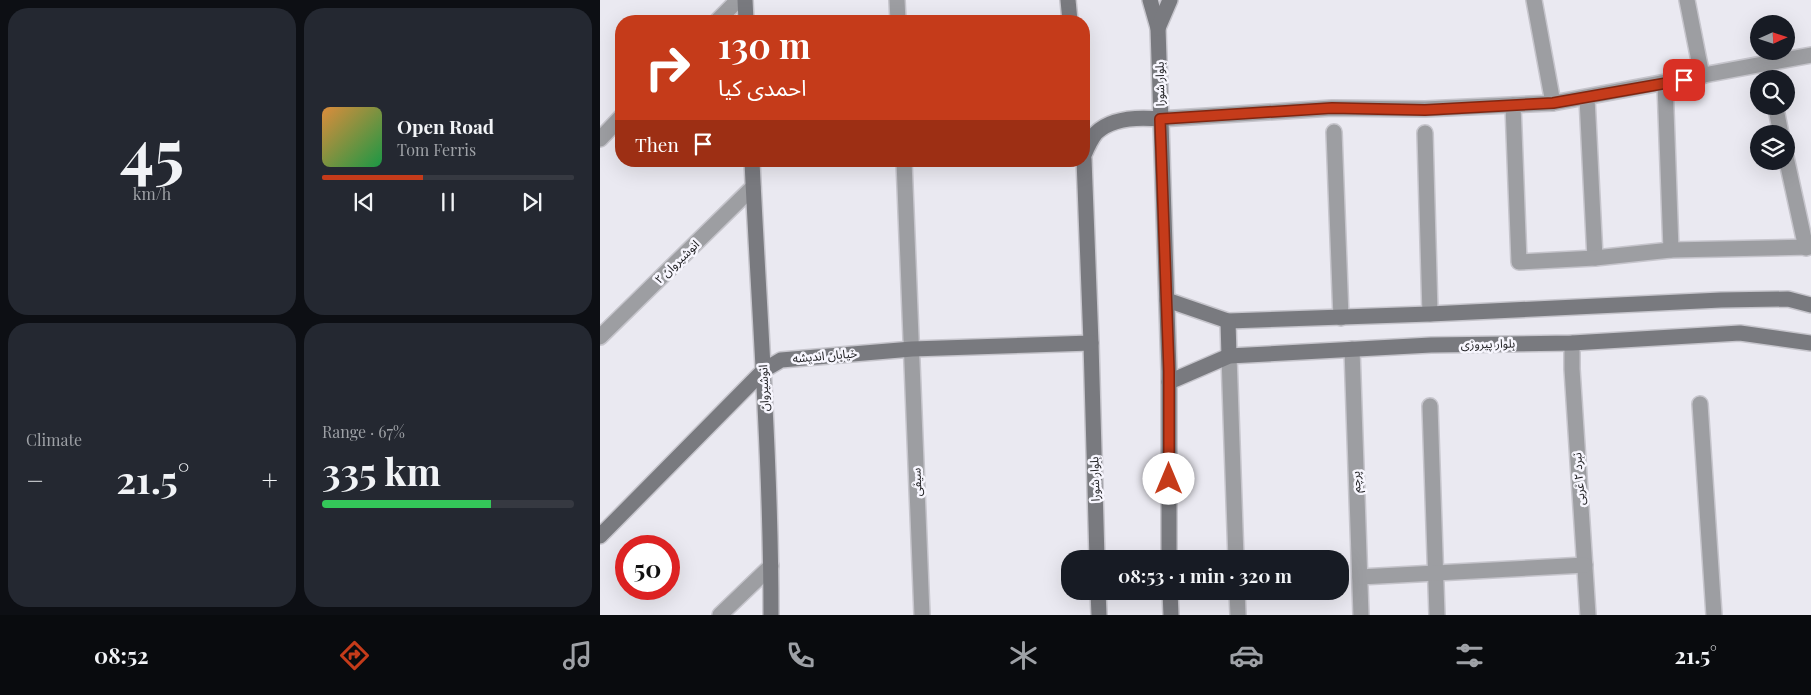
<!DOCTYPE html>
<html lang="en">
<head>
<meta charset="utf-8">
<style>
	body { margin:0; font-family:"Playfair Display","Noto Sans Arabic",serif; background:#242831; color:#f1f3f6; height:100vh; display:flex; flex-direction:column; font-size:19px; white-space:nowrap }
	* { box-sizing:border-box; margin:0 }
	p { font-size:16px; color:#9ea1a6 }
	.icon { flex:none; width:28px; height:28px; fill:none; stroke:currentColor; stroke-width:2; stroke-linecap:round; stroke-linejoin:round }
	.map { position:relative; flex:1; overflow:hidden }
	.panel { display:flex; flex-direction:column; gap:8px; padding:8px; background:#0d0f14; width:600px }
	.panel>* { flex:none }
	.top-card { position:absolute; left:15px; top:15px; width:475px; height:152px; border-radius:20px; box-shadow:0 5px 20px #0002; background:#c53b1a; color:#fff; overflow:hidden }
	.needle { width:32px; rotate:87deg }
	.controls { position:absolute; left:1150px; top:15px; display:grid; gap:10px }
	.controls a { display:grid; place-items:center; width:45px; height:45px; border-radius:50%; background:#171b24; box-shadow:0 5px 20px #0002; font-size:25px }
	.speed { position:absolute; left:15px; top:535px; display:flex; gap:10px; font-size:25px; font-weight:700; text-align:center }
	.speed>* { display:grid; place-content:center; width:65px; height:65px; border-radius:50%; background:#171b24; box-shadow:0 5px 20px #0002; line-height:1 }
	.speed .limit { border:8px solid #d22; background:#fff; color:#111 }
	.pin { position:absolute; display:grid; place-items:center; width:42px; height:42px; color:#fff; margin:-21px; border-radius:10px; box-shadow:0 2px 8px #0006 }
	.me { position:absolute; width:55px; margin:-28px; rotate:0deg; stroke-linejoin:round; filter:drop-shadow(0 0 4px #0008) }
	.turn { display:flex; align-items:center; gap:18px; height:105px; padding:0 20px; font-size:22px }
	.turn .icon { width:65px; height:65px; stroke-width:2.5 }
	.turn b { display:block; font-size:35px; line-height:42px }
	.then { display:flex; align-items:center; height:48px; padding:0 20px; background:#0003; gap:10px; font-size:19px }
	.big { font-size:38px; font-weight:700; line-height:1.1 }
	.panel .card { flex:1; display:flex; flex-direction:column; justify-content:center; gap:8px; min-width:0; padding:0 18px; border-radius:20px; background:#242831 }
	.panel .dial { align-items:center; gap:0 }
	.dial b { font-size:65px; line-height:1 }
	.song { display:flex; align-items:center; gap:15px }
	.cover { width:60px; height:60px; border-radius:8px; background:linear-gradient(135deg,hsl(30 70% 55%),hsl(140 70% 35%)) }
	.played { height:5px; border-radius:2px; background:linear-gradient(90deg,#c53b1a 40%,#363941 40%) }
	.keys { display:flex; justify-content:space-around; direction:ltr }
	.heat { display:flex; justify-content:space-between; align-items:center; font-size:28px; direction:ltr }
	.charge { height:8px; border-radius:4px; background:linear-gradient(90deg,#34c759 67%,#363941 0) }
	.panel .tiles { flex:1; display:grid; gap:8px; grid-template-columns:repeat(2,1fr) }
	.trip { position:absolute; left:461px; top:550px; width:288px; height:50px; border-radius:20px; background:#171b24; box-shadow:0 5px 20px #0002; font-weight:700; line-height:50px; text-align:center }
	.tabs { display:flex; height:80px; justify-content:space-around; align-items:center; background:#090b0e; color:#9ea1a6 }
	.tabs .icon { width:35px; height:35px }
	.tabs .active { color:#c53b1a }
	.tabs b { font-size:22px; color:#f1f3f6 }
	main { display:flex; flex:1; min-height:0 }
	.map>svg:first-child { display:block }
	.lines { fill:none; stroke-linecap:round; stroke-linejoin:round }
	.street-casing { stroke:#c6c5cc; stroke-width:18 }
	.secondary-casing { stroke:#c6c5cc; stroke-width:18 }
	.street { stroke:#9d9ea2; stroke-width:15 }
	.secondary { stroke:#797a7f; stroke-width:15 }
	.route-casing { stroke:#802611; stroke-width:12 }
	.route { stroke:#c53b1a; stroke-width:9 }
	.labels { text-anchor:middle; stroke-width:5; stroke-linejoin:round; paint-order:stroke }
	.street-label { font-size:12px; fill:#212124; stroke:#f7f6fe }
</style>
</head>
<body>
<main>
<section class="panel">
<div class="tiles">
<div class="card dial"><b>45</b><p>km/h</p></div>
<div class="card">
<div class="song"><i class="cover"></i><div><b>Open Road</b><p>Tom Ferris</p></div></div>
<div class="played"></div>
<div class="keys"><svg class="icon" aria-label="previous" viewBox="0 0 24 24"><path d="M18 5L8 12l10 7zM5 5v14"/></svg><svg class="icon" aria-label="pause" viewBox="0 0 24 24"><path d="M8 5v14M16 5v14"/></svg><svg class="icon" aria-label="next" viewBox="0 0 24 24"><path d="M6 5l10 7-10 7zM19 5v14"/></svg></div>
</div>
<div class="card"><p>Climate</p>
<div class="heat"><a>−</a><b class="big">21.5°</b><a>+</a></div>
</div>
<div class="card"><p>Range · 67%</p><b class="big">335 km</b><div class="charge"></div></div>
</div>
</section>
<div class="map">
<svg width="1211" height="615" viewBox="0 0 1211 615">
	<rect width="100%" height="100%" fill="#eae9f1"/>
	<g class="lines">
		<g class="street-casing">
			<g id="street">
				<path d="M 297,0 L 298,21"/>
				<path d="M 934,0 L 953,103"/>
				<path d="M 1087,0 L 1102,76"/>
				<path d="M 117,21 L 138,0"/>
				<path d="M 1065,83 L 1071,250"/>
				<path d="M 987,98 L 995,258"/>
				<path d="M 913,105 L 919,262 L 995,258 L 1071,250 L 1211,247"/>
				<path d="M 1177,114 L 1181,134"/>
				<path d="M 560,119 L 732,108 L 825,109 L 953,103 L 1211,55"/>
				<path d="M 734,132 L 741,318"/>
				<path d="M 825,133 L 830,314"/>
				<path d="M 0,139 L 21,117"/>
				<path d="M 1186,157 L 1206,248"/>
				<path d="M 304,161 L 322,615"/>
				<path d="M 0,337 L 153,187"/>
				<path d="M 972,343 L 972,369 L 988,615"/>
				<path d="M 752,349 L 761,615"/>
				<path d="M 629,356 L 636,559"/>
				<path d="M 1100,404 L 1114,615"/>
				<path d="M 830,406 L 837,615"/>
				<path d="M 760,577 L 985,565"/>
				<path d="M 637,591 L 638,615"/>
				<path d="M 120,615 L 171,566"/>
			</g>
		</g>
		<g class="secondary-casing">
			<g id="secondary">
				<path d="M 145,0 L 146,21"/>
				<path d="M 468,0 L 470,21"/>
				<path d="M 550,0 L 558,28 L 569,371 L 569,559"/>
				<path d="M 558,28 L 570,0"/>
				<path d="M 484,155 C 487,148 491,139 496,133 C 512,117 539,117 560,119"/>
				<path d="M 484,159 L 491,343 L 497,559"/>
				<path d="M 152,161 C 159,312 171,464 171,615"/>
				<path d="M 567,300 L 628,321 L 830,314 L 1121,300 L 1188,299 L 1211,305"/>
				<path d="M 628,321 L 629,356"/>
				<path d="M 569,382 L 629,356 L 831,345 L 972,343 L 1140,333 L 1211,343"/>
				<path d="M 0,536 L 164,370 L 181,360 L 312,349 L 491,343"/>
				<path d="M 498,591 L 499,615"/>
				<path d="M 570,591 L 571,615"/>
			</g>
		</g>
		<use href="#street" class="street"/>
		<use href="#secondary" class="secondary"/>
	</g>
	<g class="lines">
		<g class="route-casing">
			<path id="route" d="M 569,479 L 569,371 L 560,119 L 732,108 L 825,110 L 953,103 L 1084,80"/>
		</g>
		<use href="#route" class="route"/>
	</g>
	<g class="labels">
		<g class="street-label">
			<text transform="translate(560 84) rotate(-91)" y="4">بلوار شورا</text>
			<text transform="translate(77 262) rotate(-44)" y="4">انوشیروان ۲</text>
			<text transform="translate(888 344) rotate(-1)" y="4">بلوار پیروزی</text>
			<text transform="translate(225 356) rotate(-5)" y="4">خیابان اندیشه</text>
			<text transform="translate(164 388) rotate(-92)" y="4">انوشیروان</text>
			<text transform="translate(495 479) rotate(-92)" y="4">بلوار شورا</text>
			<text transform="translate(979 479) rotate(-94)" y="4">نبرد ۲ غربی</text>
			<text transform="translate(317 482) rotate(-92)" y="4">سیفی</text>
			<text transform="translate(756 482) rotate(-92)" y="4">پرچم</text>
		</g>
	</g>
</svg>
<div class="controls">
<a><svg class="needle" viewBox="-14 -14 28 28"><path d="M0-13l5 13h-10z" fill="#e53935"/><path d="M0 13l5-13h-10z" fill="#9ea1a6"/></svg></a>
<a><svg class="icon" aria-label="search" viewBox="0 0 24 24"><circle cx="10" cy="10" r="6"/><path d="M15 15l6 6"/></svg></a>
<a><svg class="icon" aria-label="layers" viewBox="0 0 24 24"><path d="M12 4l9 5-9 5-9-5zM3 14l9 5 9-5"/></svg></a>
</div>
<div class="speed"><div class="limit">50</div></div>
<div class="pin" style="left:1084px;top:80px;background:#d93025"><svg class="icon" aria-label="arrive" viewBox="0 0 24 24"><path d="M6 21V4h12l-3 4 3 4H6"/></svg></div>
<svg class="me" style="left:569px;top:479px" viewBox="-20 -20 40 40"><circle r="19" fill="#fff"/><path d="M0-13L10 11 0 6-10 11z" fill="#c53b1a"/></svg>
<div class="trip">08:53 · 1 min · 320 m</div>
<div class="top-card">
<div class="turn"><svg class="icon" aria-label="right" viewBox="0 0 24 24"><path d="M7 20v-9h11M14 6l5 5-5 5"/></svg><div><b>130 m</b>احمدی کیا</div></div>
<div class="then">Then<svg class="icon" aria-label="arrive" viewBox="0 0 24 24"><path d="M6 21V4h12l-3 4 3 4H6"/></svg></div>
</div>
</div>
</main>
<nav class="tabs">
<b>08:52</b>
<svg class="icon active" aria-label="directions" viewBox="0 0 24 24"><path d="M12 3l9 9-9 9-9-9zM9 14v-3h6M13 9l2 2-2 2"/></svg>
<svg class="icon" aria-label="music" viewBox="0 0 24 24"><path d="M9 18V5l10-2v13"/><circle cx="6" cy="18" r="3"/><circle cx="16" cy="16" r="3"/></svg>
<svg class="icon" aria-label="phone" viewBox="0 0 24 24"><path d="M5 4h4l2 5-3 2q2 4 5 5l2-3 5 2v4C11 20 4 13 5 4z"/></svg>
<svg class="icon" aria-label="climate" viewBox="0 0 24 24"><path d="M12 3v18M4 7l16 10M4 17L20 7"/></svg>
<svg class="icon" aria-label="car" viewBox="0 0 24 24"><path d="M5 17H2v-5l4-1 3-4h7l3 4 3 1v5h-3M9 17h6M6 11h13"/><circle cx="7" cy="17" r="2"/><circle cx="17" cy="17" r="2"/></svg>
<svg class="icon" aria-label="filters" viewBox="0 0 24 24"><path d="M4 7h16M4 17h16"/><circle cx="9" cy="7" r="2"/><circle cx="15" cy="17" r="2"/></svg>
<b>21.5°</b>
</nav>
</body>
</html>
